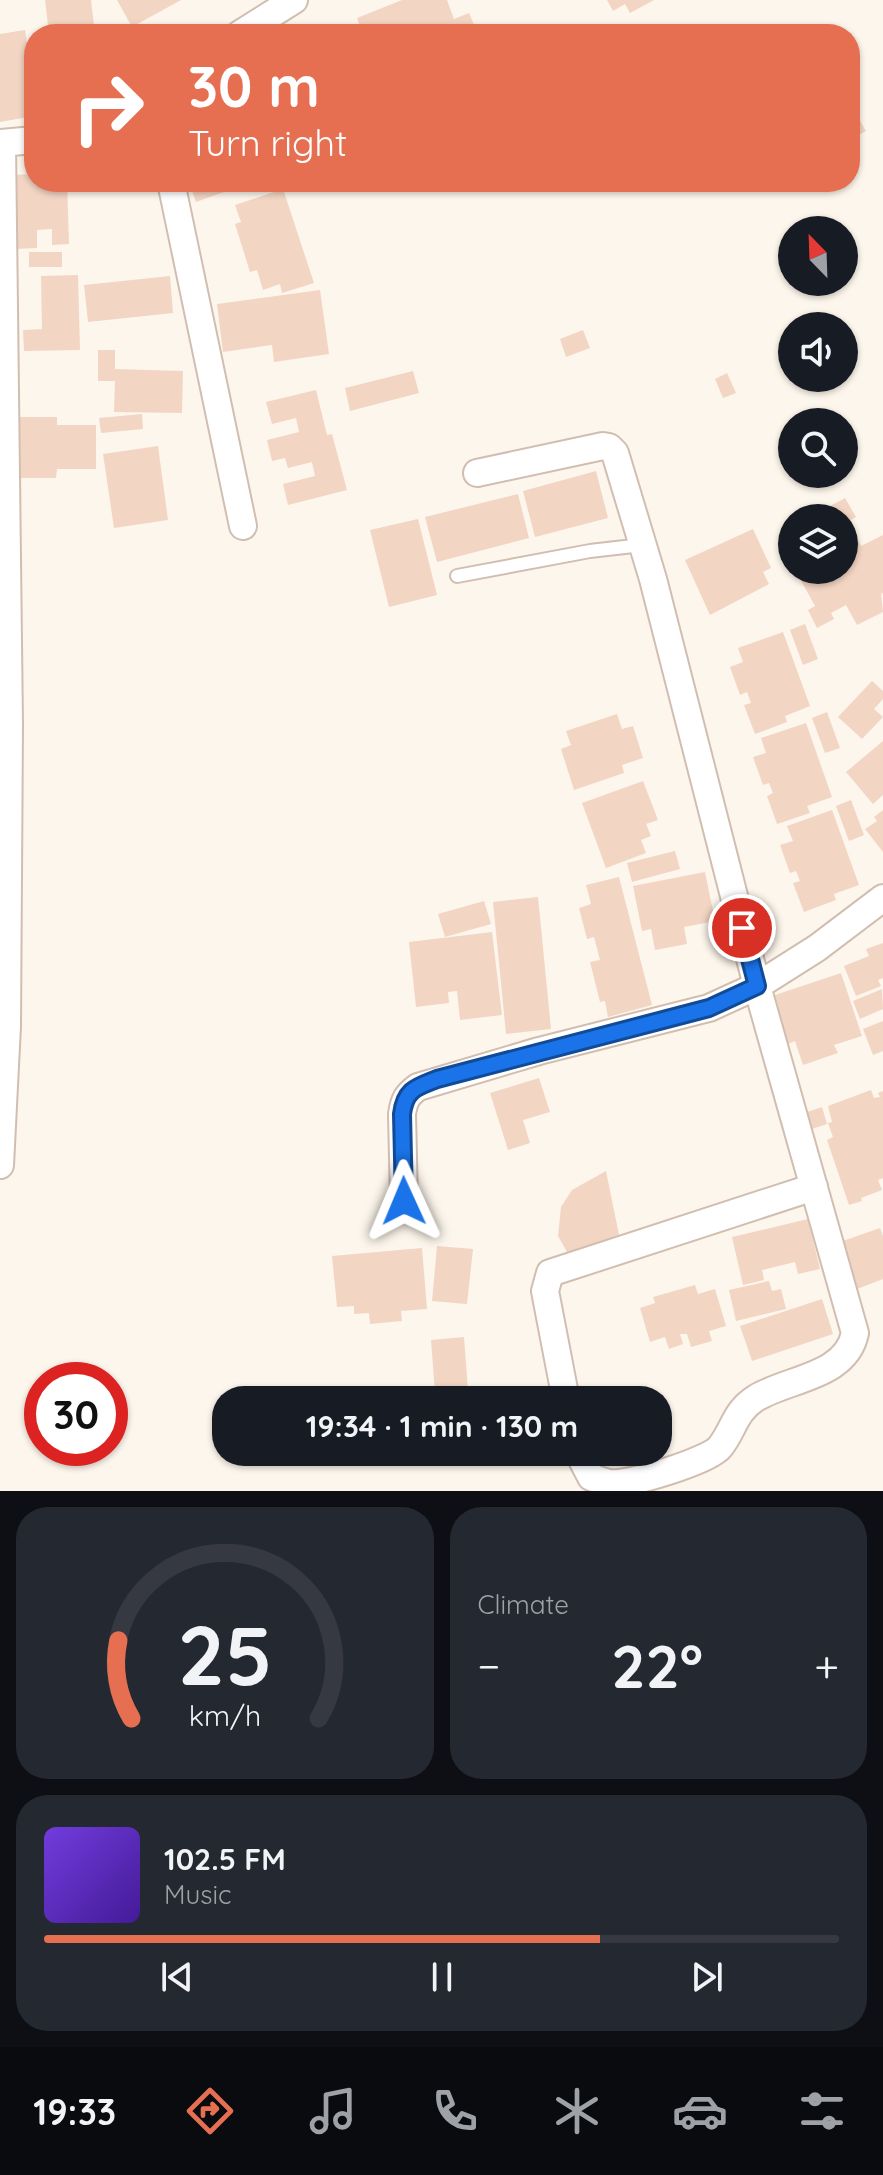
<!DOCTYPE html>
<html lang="en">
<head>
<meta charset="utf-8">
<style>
	body { margin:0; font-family:Quicksand,sans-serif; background:#242831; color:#f1f3f6; height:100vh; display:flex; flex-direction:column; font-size:30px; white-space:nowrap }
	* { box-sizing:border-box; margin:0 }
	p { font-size:26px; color:#9ea1a6 }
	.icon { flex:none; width:44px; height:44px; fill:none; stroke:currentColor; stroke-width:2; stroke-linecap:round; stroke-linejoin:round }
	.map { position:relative; height:1491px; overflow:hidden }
	.sheet { display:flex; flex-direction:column; gap:16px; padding:16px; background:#0d0f14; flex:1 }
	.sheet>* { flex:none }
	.hud { position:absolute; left:24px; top:24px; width:836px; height:168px; border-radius:32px; box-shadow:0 2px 6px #0004; background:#e76f51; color:#fff; overflow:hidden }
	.needle { width:52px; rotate:337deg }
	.fabs { position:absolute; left:778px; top:216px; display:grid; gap:16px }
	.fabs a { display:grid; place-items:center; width:80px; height:80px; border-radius:50%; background:#171b24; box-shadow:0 2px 6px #0004; font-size:40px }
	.speed { position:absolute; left:24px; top:1362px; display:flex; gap:16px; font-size:40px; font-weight:700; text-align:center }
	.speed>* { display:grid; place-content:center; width:104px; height:104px; border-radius:50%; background:#171b24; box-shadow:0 2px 6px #0004; line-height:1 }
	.speed .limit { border:12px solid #d22; background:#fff; color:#111 }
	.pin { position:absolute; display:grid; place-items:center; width:68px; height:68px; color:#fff; margin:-34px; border:4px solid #fff; border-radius:50%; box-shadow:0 2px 8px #0007 }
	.me { position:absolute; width:88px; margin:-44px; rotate:359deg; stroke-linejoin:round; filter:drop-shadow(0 0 6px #0008) }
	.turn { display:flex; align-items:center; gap:28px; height:168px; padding:0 32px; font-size:36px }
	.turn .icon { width:104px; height:104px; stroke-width:2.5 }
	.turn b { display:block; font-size:56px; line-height:68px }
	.big { font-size:60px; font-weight:800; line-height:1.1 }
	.sheet .card { flex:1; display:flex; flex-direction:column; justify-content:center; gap:12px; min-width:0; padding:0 28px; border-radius:32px; background:#242831 }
	.sheet .dial { align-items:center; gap:0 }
	.dial svg { height:208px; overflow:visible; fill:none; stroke:#363941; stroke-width:7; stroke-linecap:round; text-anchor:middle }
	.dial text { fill:#f1f3f6; stroke:none }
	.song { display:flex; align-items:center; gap:24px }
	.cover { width:96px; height:96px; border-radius:12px; background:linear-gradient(135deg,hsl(260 70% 55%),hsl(260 70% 35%)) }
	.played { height:8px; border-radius:4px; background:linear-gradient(90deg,#e76f51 70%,#363941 70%) }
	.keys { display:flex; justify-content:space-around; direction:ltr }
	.heat { display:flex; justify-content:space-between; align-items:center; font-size:44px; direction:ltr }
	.sheet .tiles { flex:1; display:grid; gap:16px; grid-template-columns:1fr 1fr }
	.card:last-child { grid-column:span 2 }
	.trip { position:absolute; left:212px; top:1386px; width:460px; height:80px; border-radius:32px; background:#171b24; box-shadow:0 2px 6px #0004; font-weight:800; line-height:80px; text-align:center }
	.menu { display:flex; height:128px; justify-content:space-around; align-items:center; background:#090b0e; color:#9ea1a6 }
	.menu .icon { width:56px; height:56px }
	.menu .selected { color:#e76f51 }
	.menu b { font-size:36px; color:#f1f3f6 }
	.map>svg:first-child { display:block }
	.building { fill:#f3d5c3 }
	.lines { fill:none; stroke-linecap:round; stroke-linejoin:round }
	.service-casing { stroke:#d1beb0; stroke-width:16 }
	.minor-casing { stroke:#d1beb0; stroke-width:30 }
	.service { stroke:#fff; stroke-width:12 }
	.minor { stroke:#fff; stroke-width:26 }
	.route-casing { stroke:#114b97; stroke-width:20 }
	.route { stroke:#1a73e8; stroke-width:14 }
</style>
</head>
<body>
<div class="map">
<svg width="883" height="1491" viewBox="0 0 883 1491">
	<rect width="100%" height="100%" fill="#fdf6ec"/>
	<g class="building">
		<path d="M 45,0 L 91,0 L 95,34 L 49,34 Z"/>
		<path d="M 117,0 L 181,0 L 132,27 Z"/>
		<path d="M 402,0 L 447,0 L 454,19 L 469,13 L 478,34 L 363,34 L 357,18 Z"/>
		<path d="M 607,0 L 654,0 L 630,13 L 625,4 L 613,11 Z"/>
		<path d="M 673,24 L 680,34 L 659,34 Z"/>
		<path d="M 25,30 L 34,88 L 34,116 L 0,122 L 0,34 Z"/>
		<path d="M 850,104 L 866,131 L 850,140 Z"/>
		<path d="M 34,174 L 34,182 L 67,182 L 69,244 L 52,245 L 52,229 L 37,230 L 37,248 L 14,249 L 11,175 Z"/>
		<path d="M 189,182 L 233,182 L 235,188 L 196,202 Z"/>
		<path d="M 283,189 L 314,283 L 282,293 L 280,284 L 263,290 L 257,270 L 250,272 L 235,224 L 241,222 L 235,205 Z"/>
		<rect x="29" y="252" width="33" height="15"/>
		<path d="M 78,275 L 80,350 L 24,351 L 23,330 L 42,329 L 41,276 Z"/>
		<path d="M 170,276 L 173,313 L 88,322 L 84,285 Z"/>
		<path d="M 320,290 L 329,354 L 274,362 L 272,345 L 223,352 L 217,304 Z"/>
		<path d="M 583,330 L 590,348 L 566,357 L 560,339 Z"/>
		<path d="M 98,350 L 115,350 L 115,369 L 183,371 L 182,413 L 114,412 L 115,381 L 98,381 Z"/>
		<path d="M 413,371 L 419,393 L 350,411 L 345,388 Z"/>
		<path d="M 727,373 L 736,393 L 723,398 L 715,379 Z"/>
		<path d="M 316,390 L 327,435 L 332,434 L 347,490 L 288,505 L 283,484 L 315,476 L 312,462 L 288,468 L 285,458 L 272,461 L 267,440 L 299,432 L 296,418 L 272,424 L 266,402 Z"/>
		<path d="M 142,414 L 143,429 L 101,433 L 99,418 Z"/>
		<path d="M 20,417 L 57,417 L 57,425 L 96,425 L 96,469 L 57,469 L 56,478 L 20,478 Z"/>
		<path d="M 158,446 L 168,520 L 114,528 L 103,454 Z"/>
		<path d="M 596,471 L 608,518 L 535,537 L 523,491 Z"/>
		<path d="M 518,494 L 529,538 L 437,562 L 425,517 Z"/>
		<path d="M 845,498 L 856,517 L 844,524 L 844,518 L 808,518 Z"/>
		<path d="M 418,519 L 437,595 L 389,607 L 370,530 Z"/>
		<path d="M 792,527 L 792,558 L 789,560 L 781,547 L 791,542 L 785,531 Z"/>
		<path d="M 753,529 L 771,568 L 763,572 L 769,584 L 710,615 L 685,560 Z"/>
		<path d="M 883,535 L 883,593 L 881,594 L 883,612 L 857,625 L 846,605 L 831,613 L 834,619 L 817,628 L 808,610 L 815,606 L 798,575 L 803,572 L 802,570 L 844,570 L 844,545 L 857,538 L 861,546 Z"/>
		<path d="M 805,624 L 818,659 L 803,665 L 790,630 Z"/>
		<path d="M 783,632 L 810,706 L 785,716 L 787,722 L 755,734 L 744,705 L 751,703 L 747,692 L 740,695 L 730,667 L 743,662 L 738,648 Z"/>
		<path d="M 872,681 L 883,691 L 883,699 L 874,709 L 883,717 L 862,739 L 838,717 Z"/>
		<path d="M 827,712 L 840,748 L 825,753 L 812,718 Z"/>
		<path d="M 617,714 L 622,729 L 633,726 L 643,758 L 622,765 L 624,773 L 574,790 L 561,749 L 571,745 L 566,731 Z"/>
		<path d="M 806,723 L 832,797 L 807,806 L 810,813 L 777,824 L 767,796 L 773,793 L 769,783 L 763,785 L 753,757 L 766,753 L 761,738 Z"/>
		<path d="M 883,741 L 883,795 L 873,804 L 846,772 Z"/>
		<path d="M 643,781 L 658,820 L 646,824 L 651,836 L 641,840 L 646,853 L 606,868 L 582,803 Z"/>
		<path d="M 851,800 L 864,835 L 849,841 L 836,806 Z"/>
		<path d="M 832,810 L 859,885 L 834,894 L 836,900 L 804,912 L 793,883 L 800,881 L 796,871 L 790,873 L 780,845 L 793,841 L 787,826 Z"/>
		<path d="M 883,810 L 883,852 L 865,829 L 877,821 L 874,817 Z"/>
		<path d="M 675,851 L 680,869 L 632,882 L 627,863 Z"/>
		<path d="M 705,872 L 715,921 L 684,927 L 687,944 L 655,950 L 651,929 L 642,931 L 633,886 Z"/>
		<path d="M 619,877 L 652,1005 L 608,1017 L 605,1001 L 600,1002 L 590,962 L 600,960 L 594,937 L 587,939 L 579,908 L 591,904 L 586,885 Z"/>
		<path d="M 538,897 L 551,1029 L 506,1034 L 493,902 Z"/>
		<path d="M 484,901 L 491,924 L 445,937 L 438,914 Z"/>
		<path d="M 492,932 L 502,1015 L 460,1020 L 457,991 L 448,992 L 449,1003 L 416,1007 L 409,942 Z"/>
		<path d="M 883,943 L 883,978 L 878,980 L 881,986 L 856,996 L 844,966 L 869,956 L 866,949 Z"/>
		<path d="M 841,973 L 862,1036 L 834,1045 L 838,1053 L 803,1065 L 795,1041 L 785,1045 L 769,997 Z"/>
		<path d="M 882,989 L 883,1009 L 860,1019 L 853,1001 Z"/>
		<path d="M 883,1021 L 883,1051 L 873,1055 L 863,1029 Z"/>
		<path d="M 539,1078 L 550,1112 L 523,1120 L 530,1143 L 508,1150 L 490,1093 Z"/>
		<path d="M 871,1090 L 874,1098 L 880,1097 L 878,1093 L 883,1091 L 883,1178 L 878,1180 L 882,1190 L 861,1198 L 862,1201 L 849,1205 L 827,1140 L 833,1137 L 828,1123 L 832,1122 L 828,1106 Z"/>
		<path d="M 822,1107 L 827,1124 L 809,1130 L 804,1113 Z"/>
		<path d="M 606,1171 L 620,1240 L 567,1252 L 558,1236 L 561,1207 L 572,1190 Z"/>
		<path d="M 808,1219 L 820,1269 L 798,1274 L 795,1262 L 762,1270 L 764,1280 L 743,1285 L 732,1237 Z"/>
		<path d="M 880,1228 L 883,1236 L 883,1279 L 857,1289 L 840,1242 Z"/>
		<path d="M 437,1246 L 473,1249 L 467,1304 L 432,1301 Z"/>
		<path d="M 422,1248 L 427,1309 L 401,1311 L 402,1321 L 370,1324 L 369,1313 L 354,1314 L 354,1306 L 337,1307 L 332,1256 Z"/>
		<path d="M 769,1281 L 772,1291 L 781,1289 L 786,1309 L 736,1321 L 729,1290 Z"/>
		<path d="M 695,1285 L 698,1294 L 715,1289 L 726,1326 L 709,1331 L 712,1341 L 691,1347 L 687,1334 L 680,1334 L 683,1344 L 669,1349 L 665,1337 L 650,1342 L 640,1308 L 655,1303 L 653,1297 Z"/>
		<path d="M 822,1299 L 833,1334 L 752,1361 L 740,1326 Z"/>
		<path d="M 464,1337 L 468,1390 L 435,1393 L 431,1340 Z"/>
	</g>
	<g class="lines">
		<g class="service-casing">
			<path id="service" d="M 457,576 L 590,551 L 642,545"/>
		</g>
		<g class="minor-casing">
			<g id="minor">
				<path d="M 240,34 L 294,0"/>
				<path d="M 0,143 L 34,140"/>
				<path d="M 171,182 L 243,526"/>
				<path d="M 477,473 L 603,446 L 609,447 L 615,453 L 653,579 L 757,986 L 855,1333 C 846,1377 789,1378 756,1398 C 734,1412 734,1430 720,1447 C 709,1461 627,1486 609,1483 C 603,1482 597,1479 591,1477 L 578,1452"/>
				<path d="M 0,1165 L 7,1026 L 9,725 L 2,143"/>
				<path d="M 404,1201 L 402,1114 C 404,1100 407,1095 418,1087 L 539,1051 L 709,1008 L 757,986 L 817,948 L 883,898"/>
				<path d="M 566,1400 L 545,1291 L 550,1273 L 814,1187"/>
			</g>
		</g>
		<use href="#service" class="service"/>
		<use href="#minor" class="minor"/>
	</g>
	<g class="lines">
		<g class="route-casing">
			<path id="route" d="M 404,1201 L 402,1114 C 405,1089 417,1087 437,1079 L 709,1008 L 757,986 L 742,928"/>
		</g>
		<use href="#route" class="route"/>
	</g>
</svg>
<div class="fabs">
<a><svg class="needle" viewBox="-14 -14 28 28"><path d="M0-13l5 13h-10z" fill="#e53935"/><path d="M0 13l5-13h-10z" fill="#9ea1a6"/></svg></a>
<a><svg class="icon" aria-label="sound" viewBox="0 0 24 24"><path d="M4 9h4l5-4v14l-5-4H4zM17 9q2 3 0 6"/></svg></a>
<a><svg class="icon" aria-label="search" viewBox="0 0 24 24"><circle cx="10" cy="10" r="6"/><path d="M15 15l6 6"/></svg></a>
<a><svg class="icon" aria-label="layers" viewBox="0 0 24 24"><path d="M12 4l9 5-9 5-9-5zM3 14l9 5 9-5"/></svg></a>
</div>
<div class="speed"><div class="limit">30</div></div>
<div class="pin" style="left:742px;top:928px;background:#d93025"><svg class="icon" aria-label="arrive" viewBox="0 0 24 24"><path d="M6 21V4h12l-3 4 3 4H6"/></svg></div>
<svg class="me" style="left:404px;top:1201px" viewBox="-20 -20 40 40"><path d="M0-17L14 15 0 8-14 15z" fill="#1a73e8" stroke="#fff" stroke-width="4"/></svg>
<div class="trip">19:34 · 1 min · 130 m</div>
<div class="hud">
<div class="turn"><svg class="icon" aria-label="right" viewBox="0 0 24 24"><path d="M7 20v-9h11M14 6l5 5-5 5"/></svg><div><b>30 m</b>Turn right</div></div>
</div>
</div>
<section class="sheet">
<div class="tiles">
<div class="card dial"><svg viewBox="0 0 100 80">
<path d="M14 69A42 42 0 1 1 86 69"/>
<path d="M14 69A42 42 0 0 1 9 39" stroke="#e76f51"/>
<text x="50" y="56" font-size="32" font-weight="700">25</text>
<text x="50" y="72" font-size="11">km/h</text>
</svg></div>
<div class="card"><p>Climate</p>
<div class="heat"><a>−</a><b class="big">22°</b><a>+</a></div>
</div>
<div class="card">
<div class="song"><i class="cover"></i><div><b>102.5 FM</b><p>Music</p></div></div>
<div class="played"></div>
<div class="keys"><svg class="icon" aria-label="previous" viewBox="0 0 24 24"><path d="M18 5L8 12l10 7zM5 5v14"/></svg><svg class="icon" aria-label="pause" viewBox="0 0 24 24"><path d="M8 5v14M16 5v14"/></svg><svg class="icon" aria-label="next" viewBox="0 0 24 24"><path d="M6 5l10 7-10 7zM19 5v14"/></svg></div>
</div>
</div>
</section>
<nav class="menu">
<b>19:33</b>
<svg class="icon selected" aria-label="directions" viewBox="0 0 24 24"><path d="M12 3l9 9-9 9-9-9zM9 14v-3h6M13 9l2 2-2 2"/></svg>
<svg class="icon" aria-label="music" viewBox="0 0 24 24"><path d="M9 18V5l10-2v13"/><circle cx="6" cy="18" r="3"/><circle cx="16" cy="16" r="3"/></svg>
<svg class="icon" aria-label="phone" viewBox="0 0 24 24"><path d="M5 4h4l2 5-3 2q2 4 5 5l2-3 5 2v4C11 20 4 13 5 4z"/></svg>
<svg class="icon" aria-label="climate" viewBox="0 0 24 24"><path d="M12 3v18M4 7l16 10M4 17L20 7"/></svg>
<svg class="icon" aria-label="car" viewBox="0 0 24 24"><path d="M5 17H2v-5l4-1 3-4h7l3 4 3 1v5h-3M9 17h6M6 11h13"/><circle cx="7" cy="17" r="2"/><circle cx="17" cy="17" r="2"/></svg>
<svg class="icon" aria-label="filters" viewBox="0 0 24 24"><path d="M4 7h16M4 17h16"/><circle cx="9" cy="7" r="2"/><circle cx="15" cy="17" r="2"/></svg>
</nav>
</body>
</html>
